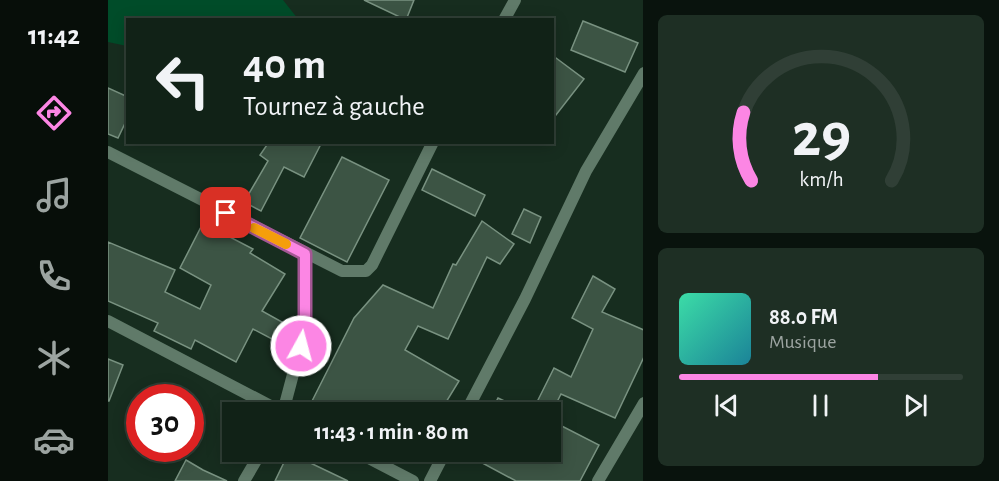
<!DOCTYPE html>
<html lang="fr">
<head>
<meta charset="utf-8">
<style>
	body { margin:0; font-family:"Alegreya Sans",sans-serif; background:#1e2f24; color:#f1f3f6; height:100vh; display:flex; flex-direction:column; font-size:22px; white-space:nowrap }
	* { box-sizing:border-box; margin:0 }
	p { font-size:20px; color:#9ca4a1 }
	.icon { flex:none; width:33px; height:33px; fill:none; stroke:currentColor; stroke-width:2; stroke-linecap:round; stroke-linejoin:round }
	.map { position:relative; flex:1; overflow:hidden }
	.sheet { display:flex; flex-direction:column; gap:15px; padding:15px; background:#09130d; width:356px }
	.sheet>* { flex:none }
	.hud { position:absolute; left:18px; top:18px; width:428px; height:126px; border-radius:0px; box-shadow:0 3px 15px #0003,0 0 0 2px #303f36; background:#112217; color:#f1f3f6; overflow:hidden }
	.speed { position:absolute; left:18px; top:384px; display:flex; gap:12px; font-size:30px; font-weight:700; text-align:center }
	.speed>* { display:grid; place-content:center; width:78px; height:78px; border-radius:50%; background:#112217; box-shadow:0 3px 15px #0003,0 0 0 2px #303f36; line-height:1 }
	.speed .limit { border:9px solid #d22; background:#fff; color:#111 }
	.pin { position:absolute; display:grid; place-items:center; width:51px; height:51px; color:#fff; margin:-26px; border-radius:12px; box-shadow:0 3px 9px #0006 }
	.me { position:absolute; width:66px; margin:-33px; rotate:7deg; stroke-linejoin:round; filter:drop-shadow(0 0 4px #0008) }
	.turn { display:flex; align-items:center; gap:21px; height:126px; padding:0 18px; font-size:27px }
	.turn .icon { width:78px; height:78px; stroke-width:2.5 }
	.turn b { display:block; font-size:42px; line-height:51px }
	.sheet .widget { flex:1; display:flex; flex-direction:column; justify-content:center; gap:9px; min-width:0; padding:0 21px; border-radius:9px; background:#1e2f24 }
	.sheet .dial { align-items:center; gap:0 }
	.dial svg { height:156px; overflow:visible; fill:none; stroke:#303f36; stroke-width:7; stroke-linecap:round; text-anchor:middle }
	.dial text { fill:#f1f3f6; stroke:none }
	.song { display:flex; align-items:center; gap:18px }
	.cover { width:72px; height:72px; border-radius:9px; background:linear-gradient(135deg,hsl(160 70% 55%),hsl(190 70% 35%)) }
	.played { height:6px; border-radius:3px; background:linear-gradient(90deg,#fc86e4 70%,#303f36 70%) }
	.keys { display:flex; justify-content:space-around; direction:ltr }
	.trip { position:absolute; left:114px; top:402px; width:339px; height:60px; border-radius:0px; background:#112217; box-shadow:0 3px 15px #0003,0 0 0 2px #303f36; font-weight:600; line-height:60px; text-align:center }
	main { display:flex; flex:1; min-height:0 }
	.dock { display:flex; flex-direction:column; width:108px; justify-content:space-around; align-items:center; background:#070e09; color:#9ca4a1 }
	.dock .icon { width:42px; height:42px }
	.dock .selected { color:#fc86e4 }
	.dock b { font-size:27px; color:#f1f3f6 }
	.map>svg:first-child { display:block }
	.water { fill:#004c29 }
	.building { fill:#3c5444; stroke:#799281; stroke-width:1.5 }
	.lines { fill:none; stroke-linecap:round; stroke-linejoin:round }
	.minor { stroke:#607a69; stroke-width:12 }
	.route-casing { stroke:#a45794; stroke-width:15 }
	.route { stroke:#fc86e4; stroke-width:10 }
	.slow { stroke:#f59e0b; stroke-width:10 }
</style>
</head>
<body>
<main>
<nav class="dock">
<b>11:42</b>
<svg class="icon selected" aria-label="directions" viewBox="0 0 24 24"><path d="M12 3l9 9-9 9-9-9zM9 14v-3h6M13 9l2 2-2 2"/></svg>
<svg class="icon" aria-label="music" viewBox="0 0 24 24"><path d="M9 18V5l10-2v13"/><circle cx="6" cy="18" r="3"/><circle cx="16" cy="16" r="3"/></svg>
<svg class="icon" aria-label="phone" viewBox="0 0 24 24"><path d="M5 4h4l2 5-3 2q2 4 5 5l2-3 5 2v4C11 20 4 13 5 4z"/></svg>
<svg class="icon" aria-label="climate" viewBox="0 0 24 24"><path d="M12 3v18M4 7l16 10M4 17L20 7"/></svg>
<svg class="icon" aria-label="car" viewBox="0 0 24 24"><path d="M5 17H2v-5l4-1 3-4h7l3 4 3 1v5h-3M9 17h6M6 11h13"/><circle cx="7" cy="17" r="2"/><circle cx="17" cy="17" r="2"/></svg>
</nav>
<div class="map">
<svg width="536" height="481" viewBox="0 0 536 481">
	<rect width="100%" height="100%" fill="#172d1f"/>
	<path class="water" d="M 0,0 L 175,0 L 190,19 L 20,20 L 19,46 L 0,42 Z"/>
	<g class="building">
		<path d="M 256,0 L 306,0 L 298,20 Z"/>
		<path d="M 475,21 L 530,43 L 517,72 L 463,50 Z"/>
		<path d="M 444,55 L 476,79 L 444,120 Z"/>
		<path d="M 0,88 L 20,97 L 20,117 L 10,138 L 0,134 Z"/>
		<path d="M 161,142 L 214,142 L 196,177 L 176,167 L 153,211 L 136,202 L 160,161 L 152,155 Z"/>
		<path d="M 234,157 L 281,180 L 239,262 L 192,238 Z"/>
		<path d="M 324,169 L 377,195 L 367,216 L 314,190 Z"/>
		<path d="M 416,209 L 433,217 L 422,243 L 404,234 Z"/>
		<path d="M 374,221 L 406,244 L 392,264 L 379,257 L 340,339 L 310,326 L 297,350 L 351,381 L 332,412 L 213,412 L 201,407 L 246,318 L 275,285 L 325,308 L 345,264 L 348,265 Z"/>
		<path d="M 95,223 L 145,249 L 142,253 L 177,274 L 154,311 L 174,322 L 164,339 L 145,329 L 128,362 L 87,340 L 83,349 L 46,331 L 50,323 L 0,301 L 0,242 L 67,270 L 57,292 L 92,309 L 103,285 L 72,268 Z"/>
		<path d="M 485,276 L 507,289 L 494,312 L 536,330 L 536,357 L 507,418 L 453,394 L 444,412 L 424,412 L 446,368 L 463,377 L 485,329 L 464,318 Z"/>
		<path d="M 0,359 L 15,365 L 1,401 L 0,401 Z"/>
		<path d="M 390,398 L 420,412 L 383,412 Z"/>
		<path d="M 442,420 L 491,445 L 472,481 L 408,481 L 354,452 L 442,452 Z"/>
		<path d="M 181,452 L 192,458 L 240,481 L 167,481 Z"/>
		<path d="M 78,460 L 95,470 L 119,481 L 67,481 Z"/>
	</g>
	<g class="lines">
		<g class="minor">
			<path d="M 396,20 L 407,0"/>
			<path d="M 0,152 L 234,271 L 258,271 L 264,265 L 325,142"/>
			<path d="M 0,321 L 174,412"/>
			<path d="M 175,412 L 197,329 L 197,254"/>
			<path d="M 358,412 L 417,299 L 478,171 L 536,73"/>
			<path d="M 249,452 L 305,481"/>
			<path d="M 136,481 L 153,452"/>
			<path d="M 322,481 L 337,452"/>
			<path d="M 490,481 L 536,403"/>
		</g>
	</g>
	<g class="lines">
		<g class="route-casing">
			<path id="route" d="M 118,213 L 197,254 L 197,329 L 193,346"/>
		</g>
		<use href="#route" class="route"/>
		<path class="slow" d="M 146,228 L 178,244"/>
	</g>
</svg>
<div class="speed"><div class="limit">30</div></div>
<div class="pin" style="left:118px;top:213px;background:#d93025"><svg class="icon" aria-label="arrive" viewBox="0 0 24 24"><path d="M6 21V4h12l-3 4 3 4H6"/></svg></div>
<svg class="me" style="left:193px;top:346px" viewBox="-20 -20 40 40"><circle r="17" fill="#fc86e4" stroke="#fff" stroke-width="3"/><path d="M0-11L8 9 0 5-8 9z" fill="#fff"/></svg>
<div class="trip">11:43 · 1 min · 80 m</div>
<div class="hud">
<div class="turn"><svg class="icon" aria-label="left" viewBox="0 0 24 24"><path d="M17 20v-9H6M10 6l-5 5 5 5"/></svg><div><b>40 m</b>Tournez à gauche</div></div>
</div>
</div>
<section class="sheet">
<div class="widget dial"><svg viewBox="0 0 100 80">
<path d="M14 69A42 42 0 1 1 86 69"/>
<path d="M14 69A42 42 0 0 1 10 34" stroke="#fc86e4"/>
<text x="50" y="56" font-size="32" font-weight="700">29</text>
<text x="50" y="72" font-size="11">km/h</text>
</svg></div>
<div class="widget">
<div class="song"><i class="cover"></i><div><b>88.0 FM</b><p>Musique</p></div></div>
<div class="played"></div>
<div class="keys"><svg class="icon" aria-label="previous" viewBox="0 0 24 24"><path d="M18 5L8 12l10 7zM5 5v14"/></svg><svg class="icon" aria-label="pause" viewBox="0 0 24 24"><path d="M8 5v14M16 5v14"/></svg><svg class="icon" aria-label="next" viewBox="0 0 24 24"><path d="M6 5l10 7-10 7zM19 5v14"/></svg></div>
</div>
</section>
</main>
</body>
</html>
